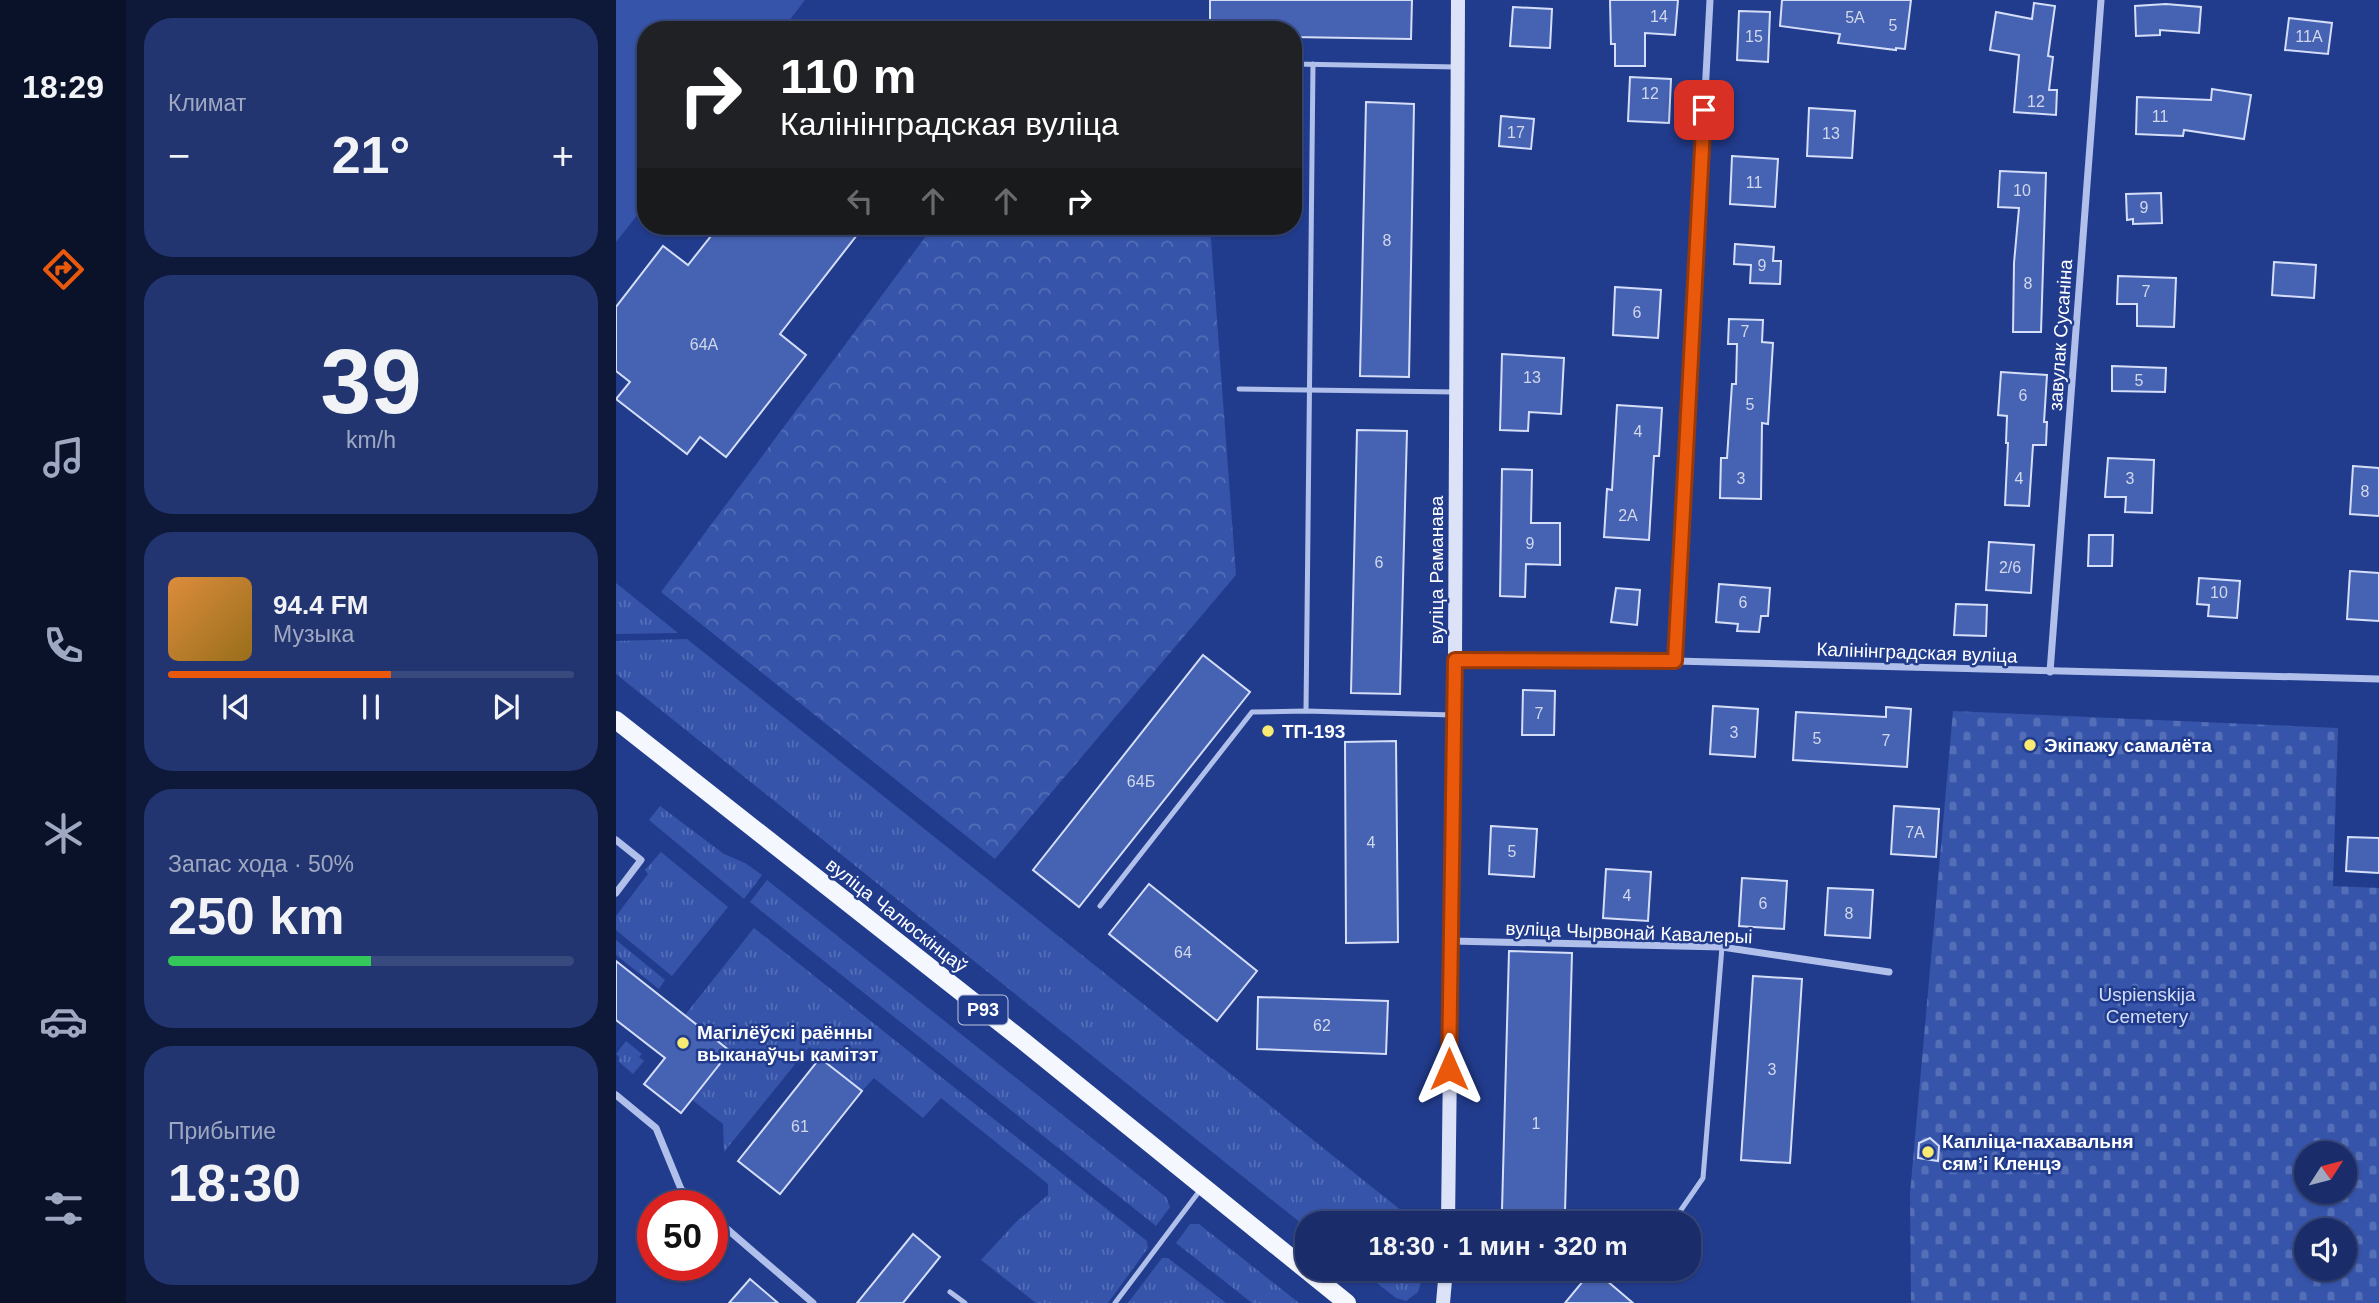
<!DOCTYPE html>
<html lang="ru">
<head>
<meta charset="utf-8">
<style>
	body { margin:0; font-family:Arial,sans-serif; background:#233570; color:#f1f3f6; height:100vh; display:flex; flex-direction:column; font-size:26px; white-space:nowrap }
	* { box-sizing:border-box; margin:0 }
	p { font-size:23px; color:#9fa8c1 }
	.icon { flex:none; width:38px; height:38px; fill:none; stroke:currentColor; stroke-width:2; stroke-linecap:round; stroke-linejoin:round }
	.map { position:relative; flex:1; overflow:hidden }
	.details { display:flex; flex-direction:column; gap:18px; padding:18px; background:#0e193a; width:490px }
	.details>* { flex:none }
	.guide { position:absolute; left:21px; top:21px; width:665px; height:214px; border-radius:28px; box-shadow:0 2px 5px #0004,0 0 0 2px #38497e; background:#202124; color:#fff; overflow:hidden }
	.needle { width:46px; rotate:54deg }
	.fabs { position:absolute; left:1678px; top:1141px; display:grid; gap:14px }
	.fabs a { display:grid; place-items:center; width:63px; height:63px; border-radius:50%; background:#1a2d6a; box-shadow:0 2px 5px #0004,0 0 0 2px #38497e; font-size:35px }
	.speed { position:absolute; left:21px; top:1190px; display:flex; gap:14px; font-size:35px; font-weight:700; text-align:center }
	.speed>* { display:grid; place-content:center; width:91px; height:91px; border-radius:50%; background:#1a2d6a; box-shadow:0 2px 5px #0004,0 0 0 2px #38497e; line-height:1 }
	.speed .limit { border:10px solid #d22; background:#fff; color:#111 }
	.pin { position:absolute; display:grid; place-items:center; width:60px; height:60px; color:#fff; margin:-30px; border-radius:14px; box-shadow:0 4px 10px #0006 }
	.me { position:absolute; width:77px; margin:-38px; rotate:0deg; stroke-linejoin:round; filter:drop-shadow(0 0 5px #0008) }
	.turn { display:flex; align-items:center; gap:24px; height:147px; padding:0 28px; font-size:32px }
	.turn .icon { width:91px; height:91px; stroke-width:2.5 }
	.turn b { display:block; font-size:49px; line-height:60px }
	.lanes { display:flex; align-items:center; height:66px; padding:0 28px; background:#0003; justify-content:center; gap:35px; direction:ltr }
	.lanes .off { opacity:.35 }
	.big { font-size:52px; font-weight:800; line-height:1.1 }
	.details .tile { flex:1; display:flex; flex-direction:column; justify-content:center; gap:10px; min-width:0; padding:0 24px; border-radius:28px; background:#233570 }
	.details .dial { align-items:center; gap:0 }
	.dial b { font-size:91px; line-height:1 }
	.song { display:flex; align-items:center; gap:21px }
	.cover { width:84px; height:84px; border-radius:10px; background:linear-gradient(135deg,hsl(30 70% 55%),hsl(40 70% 35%)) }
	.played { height:7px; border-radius:4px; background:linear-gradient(90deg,#ea580c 55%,#38497e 55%) }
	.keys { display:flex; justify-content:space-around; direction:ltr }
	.heat { display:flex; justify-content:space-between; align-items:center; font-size:38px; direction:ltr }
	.charge { height:10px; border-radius:5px; background:linear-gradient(90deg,#34c759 50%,#38497e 0) }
	.trip { position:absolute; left:679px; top:1211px; width:406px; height:70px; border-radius:28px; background:#1a2d6a; box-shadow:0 2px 5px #0004,0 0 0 2px #38497e; font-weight:800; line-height:70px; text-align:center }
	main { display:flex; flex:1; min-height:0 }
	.tabs { display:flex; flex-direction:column; width:126px; justify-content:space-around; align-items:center; background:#0a122a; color:#9fa8c1 }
	.tabs .icon { width:49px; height:49px }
	.tabs .selected { color:#ea580c }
	.tabs b { font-size:32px; color:#f1f3f6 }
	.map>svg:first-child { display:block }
	.grass { fill:url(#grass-tufts) }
	.cemetery { fill:url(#cemetery-stones); fill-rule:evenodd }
	.park { fill:url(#park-crowns) }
	.garden { fill:#3654aa }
	.building { fill:#4662b2; stroke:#d5def8; stroke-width:2 }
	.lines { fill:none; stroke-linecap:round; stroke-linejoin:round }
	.service { stroke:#b0c0eb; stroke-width:5 }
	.minor { stroke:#b0c0eb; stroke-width:7 }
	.secondary { stroke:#dce3f9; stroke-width:14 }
	.primary { stroke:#f5f7fe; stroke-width:18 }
	.route-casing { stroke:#983908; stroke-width:18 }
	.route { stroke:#ea580c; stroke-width:12 }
	.poi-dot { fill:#f8ea72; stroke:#223c8d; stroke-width:2.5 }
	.labels { text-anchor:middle; stroke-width:5; stroke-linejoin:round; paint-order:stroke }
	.number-label { font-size:16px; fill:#d1d8ec }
	.shield { fill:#223c8d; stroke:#bdc4dd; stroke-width:2 }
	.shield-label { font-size:18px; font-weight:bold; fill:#fff }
	.street-label { font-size:19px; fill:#fff; stroke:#223c8d }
	.poi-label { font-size:19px; font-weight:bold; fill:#fff; stroke:#223c8d; text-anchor:start }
	.park-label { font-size:19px; fill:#d5def8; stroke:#223c8d }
</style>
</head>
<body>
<main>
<nav class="tabs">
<b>18:29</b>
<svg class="icon selected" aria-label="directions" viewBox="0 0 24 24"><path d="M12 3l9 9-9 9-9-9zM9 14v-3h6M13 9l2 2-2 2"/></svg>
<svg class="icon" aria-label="music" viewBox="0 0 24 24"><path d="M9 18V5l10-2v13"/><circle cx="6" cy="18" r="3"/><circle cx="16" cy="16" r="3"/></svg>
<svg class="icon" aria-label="phone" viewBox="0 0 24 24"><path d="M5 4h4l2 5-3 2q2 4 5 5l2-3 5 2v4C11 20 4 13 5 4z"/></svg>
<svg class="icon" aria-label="climate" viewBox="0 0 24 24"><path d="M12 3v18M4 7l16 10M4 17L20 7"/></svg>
<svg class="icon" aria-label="car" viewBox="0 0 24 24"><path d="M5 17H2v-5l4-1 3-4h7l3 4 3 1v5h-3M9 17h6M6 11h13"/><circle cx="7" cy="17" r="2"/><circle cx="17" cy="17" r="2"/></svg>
<svg class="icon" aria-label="filters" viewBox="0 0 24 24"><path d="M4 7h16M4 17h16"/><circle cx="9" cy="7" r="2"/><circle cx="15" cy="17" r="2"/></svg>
</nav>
<section class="details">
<div class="tile"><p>Климат</p>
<div class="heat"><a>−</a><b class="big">21°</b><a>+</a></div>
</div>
<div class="tile dial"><b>39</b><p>km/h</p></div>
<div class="tile">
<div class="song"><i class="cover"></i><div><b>94.4 FM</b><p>Музыка</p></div></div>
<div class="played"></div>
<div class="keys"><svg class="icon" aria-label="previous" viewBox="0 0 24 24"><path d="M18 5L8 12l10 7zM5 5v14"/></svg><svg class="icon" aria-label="pause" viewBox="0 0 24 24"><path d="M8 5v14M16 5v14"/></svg><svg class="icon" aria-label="next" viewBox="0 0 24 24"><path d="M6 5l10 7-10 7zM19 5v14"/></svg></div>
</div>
<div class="tile"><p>Запас хода · 50%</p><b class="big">250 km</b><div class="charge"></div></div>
<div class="tile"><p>Прибытие</p><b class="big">18:30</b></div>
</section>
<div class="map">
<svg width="1763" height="1303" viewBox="0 0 1763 1303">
	<defs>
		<pattern id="grass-tufts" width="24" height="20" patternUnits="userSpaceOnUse" patternTransform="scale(1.75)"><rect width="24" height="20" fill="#3654aa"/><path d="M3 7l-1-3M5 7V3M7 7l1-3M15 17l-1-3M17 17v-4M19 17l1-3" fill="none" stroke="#546eb7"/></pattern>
		<pattern id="cemetery-stones" width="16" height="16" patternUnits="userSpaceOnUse" patternTransform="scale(1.75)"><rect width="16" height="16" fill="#3654aa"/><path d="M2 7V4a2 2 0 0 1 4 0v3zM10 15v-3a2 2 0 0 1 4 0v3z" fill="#546eb7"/></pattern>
		<pattern id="park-crowns" width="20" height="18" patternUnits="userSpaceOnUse" patternTransform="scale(1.75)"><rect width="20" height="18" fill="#3654aa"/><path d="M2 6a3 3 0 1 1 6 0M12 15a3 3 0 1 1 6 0" fill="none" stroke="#546eb7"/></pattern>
	</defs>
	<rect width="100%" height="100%" fill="#223c8d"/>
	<g class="grass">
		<path d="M 0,583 L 62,633 L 0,634 Z"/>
		<path d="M 71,639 L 801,1223 L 691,1223 L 691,1228 L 0,674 L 0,641 Z"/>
		<path d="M 44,806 L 108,854 L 129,863 L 146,875 L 128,899 L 33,820 Z"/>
		<path d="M 45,852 L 112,907 L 56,976 L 0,930 L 0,916 L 32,874 L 29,870 Z"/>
		<path d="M 151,880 L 550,1197 L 554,1207 L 540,1226 L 134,902 Z"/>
		<path d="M 138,928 L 531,1241 L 532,1248 L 492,1303 L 420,1303 L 365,1260 L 400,1222 L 432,1195 L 432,1184 L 325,1098 L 307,1118 L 258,1078 L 246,1091 L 193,1047 L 108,1152 L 107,1124 L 75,1099 L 114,1051 L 69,1015 Z"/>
		<path d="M 0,940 L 49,980 L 43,989 L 0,955 Z"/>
		<path d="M 10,1041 L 26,1054 L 23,1057 L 28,1061 L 17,1074 L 2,1061 L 4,1058 L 0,1054 Z"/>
		<path d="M 574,1224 L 583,1224 L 683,1303 L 636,1303 L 560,1243 Z"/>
		<path d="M 546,1258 L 552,1258 L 610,1303 L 512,1303 Z"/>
		<path d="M 743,1269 L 809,1269 L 802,1292 L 790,1301 L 780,1298 Z"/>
	</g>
	<path class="cemetery" d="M 1337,711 L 1722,728 L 1717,886 L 1763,888 L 1763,1303 L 1295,1303 L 1294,1194 ZM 1690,1153 L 1729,1153 L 1729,1192 L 1690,1192 ZM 1690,1230 L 1729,1230 L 1729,1269 L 1690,1269 Z"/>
	<path class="park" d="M 391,226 L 594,226 L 620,575 L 379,859 L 45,592 L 313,232 Z"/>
	<path class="garden" d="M 0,0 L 189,0 L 166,30 L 30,30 L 30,204 L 0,242 Z"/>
	<g class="building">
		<path d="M 594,0 L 796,0 L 795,39 L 677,37 L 677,30 L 594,30 Z"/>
		<path d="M 994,0 L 1062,0 L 1059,35 L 1029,33 L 1029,66 L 999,66 L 999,44 L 995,44 Z"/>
		<path d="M 1166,0 L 1295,0 L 1289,49 L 1280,48 L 1280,50 L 1222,43 L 1224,34 L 1164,26 Z"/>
		<path d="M 1418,3 L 1439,6 L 1432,56 L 1437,57 L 1433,90 L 1441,90 L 1440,115 L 1398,112 L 1403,55 L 1374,50 L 1380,12 L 1416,19 Z"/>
		<path d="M 1550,4 L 1585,7 L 1583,33 L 1544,30 L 1544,35 L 1520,36 L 1519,6 Z"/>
		<path d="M 897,7 L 936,9 L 934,48 L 894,46 Z"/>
		<path d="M 1123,11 L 1154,12 L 1152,62 L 1121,60 Z"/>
		<path d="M 1673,18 L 1716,23 L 1712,54 L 1669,50 Z"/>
		<path d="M 1014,77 L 1055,79 L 1053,123 L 1012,121 Z"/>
		<path d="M 1596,89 L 1635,95 L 1628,139 L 1568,130 L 1567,136 L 1520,134 L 1521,97 L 1595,100 Z"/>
		<path d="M 750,102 L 798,104 L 793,377 L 744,376 Z"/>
		<path d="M 1193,108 L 1239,111 L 1236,158 L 1191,156 Z"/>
		<path d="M 885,116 L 918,119 L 915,149 L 883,146 Z"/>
		<path d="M 1116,156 L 1162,159 L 1159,207 L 1114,204 Z"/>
		<path d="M 1384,171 L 1430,173 L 1425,332 L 1397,332 L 1398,263 L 1403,208 L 1382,207 Z"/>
		<path d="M 1545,193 L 1546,223 L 1517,224 L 1517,219 L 1511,220 L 1510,194 Z"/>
		<path d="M 103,226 L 248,226 L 164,334 L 190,355 L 110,457 L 84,437 L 71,454 L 0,399 L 14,382 L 0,371 L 0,307 L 47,246 L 72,265 Z"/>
		<path d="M 1119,244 L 1158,247 L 1157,261 L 1165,261 L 1164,284 L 1134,283 L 1135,265 L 1118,264 Z"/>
		<path d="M 1658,262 L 1700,265 L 1698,298 L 1656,295 Z"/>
		<path d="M 1502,276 L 1560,278 L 1558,327 L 1521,326 L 1521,304 L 1501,304 Z"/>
		<path d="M 999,287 L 1045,290 L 1042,338 L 997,335 Z"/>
		<path d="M 1113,319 L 1147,320 L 1146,342 L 1157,343 L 1152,424 L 1146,423 L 1145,499 L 1104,498 L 1105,458 L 1111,458 L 1116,384 L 1120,384 L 1121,344 L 1112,344 Z"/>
		<path d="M 886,354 L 948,358 L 945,414 L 913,412 L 912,431 L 884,430 Z"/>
		<path d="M 1496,366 L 1550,368 L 1549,392 L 1496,391 Z"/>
		<path d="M 1385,372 L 1431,375 L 1428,422 L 1431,422 L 1430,445 L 1417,445 L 1413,506 L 1389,505 L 1392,443 L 1390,443 L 1391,416 L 1382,415 Z"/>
		<path d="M 1001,405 L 1046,408 L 1043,456 L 1038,456 L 1033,540 L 988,537 L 991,489 L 996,490 Z"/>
		<path d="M 741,430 L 791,431 L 784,694 L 735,693 Z"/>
		<path d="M 1492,458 L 1538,460 L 1536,513 L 1509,512 L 1510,497 L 1489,497 Z"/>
		<path d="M 1737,466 L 1763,468 L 1763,516 L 1734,514 Z"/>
		<path d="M 886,469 L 916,470 L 915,523 L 944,523 L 944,565 L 910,564 L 909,597 L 884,596 Z"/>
		<path d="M 1473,535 L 1497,535 L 1496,566 L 1472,566 Z"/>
		<path d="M 1373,542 L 1418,545 L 1415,593 L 1370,590 Z"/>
		<path d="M 1734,571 L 1763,573 L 1763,621 L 1731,619 Z"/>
		<path d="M 1583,578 L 1624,581 L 1621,618 L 1592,616 L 1593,605 L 1581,604 Z"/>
		<path d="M 1103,584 L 1154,588 L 1152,616 L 1145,616 L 1143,632 L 1121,631 L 1122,624 L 1100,622 Z"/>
		<path d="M 1000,588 L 1024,590 L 1021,625 L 995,622 Z"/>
		<path d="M 1340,604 L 1371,605 L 1370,636 L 1338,635 Z"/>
		<path d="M 587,655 L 634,692 L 463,907 L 417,870 Z"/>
		<path d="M 907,690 L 939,691 L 938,735 L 906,735 Z"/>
		<path d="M 1097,706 L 1142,709 L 1139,757 L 1094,754 Z"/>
		<path d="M 1270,707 L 1295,709 L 1291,767 L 1177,760 L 1180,712 L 1270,717 Z"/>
		<path d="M 780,741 L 782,942 L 730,943 L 729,742 Z"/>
		<path d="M 1278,806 L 1323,809 L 1320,857 L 1275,854 Z"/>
		<path d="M 875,826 L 921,829 L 918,877 L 873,874 Z"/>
		<path d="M 1732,837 L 1763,838 L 1763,873 L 1730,871 Z"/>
		<path d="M 990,869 L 1035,872 L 1032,921 L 987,918 Z"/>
		<path d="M 1126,878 L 1171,881 L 1168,929 L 1123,926 Z"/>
		<path d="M 533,884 L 641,971 L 601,1021 L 493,934 Z"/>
		<path d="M 1212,888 L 1257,890 L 1254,938 L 1209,935 Z"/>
		<path d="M 893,951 L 956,953 L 949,1212 L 886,1210 Z"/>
		<path d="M 0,961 L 114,1051 L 65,1113 L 28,1084 L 49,1058 L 0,1020 Z"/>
		<path d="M 1137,976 L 1186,979 L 1174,1163 L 1125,1160 Z"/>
		<path d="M 642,997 L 772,1001 L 770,1054 L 641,1049 Z"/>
		<path d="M 204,1058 L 246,1091 L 164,1194 L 122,1161 Z"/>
		<path d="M 1314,1138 L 1323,1146 L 1322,1161 L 1302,1158 L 1303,1143 Z"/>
		<path d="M 297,1234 L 324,1257 L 287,1303 L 241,1303 Z"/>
		<path d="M 977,1269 L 1017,1303 L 949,1303 Z"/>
		<path d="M 134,1279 L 162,1303 L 113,1303 Z"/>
	</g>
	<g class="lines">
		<g class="service">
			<path d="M 677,64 L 841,67"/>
			<path d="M 623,389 L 840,392"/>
			<path d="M 690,711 L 697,64"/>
			<path d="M 484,906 L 636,712 L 690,711 L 837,715"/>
			<path d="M 1056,1223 L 1087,1178 L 1106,947"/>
			<path d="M 334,1292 L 349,1303"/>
			<path d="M 499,1303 L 585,1189"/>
		</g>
		<g class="minor">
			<path d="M 840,660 L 1059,661 L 1763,679"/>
			<path d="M 1059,661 L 1094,0"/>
			<path d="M 1434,672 L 1485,0"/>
			<path d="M 0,840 L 25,860 L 0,893"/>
			<path d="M 835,941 L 1106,947 L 1273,972"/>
			<path d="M 0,1095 L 40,1128 L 65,1189 L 84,1206"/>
			<path d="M 96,1216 L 197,1303"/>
		</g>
		<g class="secondary">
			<path d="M 832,1223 L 839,660 L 842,0"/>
			<path d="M 827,1303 L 830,1269"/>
		</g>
		<path class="primary" d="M 0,720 L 406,1040 L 731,1303"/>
	</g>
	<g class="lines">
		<g class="route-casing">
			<path id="route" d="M 833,1069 L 839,660 L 1059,661 L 1088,110"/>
		</g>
		<use href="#route" class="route"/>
	</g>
	<g class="poi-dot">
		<circle cx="652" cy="731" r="7"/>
		<circle cx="1414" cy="745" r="7"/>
		<circle cx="67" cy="1043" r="7"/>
		<circle cx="1312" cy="1152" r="7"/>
	</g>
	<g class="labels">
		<g class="number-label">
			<text x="1043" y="22">14</text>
			<text x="1239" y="23">5А</text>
			<text x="1277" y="31">5</text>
			<text x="1138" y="42">15</text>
			<text x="1693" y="42">11А</text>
			<text x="1034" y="99">12</text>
			<text x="1420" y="107">12</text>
			<text x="1544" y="122">11</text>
			<text x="900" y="138">17</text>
			<text x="1215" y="139">13</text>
			<text x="1138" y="188">11</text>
			<text x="1406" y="196">10</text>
			<text x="1528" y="213">9</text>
			<text x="771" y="246">8</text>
			<text x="1146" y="271">9</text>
			<text x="1412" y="289">8</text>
			<text x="1530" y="297">7</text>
			<text x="1021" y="318">6</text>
			<text x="1129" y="337">7</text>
			<text x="88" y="350">64А</text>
			<text x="916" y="383">13</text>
			<text x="1523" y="386">5</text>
			<text x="1407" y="401">6</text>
			<text x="1134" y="410">5</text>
			<text x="1022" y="437">4</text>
			<text x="1125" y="484">3</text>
			<text x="1403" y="484">4</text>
			<text x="1514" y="484">3</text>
			<text x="1749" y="497">8</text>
			<text x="1012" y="521">2А</text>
			<text x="914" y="549">9</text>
			<text x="763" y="568">6</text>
			<text x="1394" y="573">2/6</text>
			<text x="1603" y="598">10</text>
			<text x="1127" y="608">6</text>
			<text x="923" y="719">7</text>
			<text x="1118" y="738">3</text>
			<text x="1201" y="744">5</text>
			<text x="1270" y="746">7</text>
			<text x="525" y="787">64Б</text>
			<text x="1299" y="838">7А</text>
			<text x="755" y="848">4</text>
			<text x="896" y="857">5</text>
			<text x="1011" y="901">4</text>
			<text x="1147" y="909">6</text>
			<text x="1233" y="919">8</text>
			<text x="567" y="958">64</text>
			<text x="706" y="1031">62</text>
			<text x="1156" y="1075">3</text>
			<text x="920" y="1129">1</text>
			<text x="184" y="1132">61</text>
		</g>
		<rect class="shield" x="342.5" y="995.5" width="49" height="29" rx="5"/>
		<g class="shield-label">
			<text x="367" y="1016">Р93</text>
		</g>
		<g class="street-label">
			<text transform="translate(1444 335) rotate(-86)" y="7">завулак Сусаніна</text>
			<text transform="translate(820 570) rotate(-90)" y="7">вуліца Раманава</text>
			<text transform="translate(1301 652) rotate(2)" y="7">Калінінградская вуліца</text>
			<text transform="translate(281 915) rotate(38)" y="7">вуліца Чалюскінцаў</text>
			<text transform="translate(1013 932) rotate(2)" y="7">вуліца Чырвонай Кавалерыі</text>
		</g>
		<g class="poi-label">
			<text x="666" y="738">ТП-193</text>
			<text x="1428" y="752">Экіпажу самалёта</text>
			<text x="81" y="1039">Магілёўскі раённы<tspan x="81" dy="22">выканаўчы камітэт</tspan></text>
			<text x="1326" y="1148">Капліца-пахавальня<tspan x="1326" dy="22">сямʼі Кленцэ</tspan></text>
		</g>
		<g class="park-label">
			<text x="1531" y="1001">Uspienskija<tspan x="1531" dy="22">Cemetery</tspan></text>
		</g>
	</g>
</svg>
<div class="fabs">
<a><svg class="needle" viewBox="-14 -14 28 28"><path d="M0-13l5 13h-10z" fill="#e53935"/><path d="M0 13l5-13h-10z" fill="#9fa8c1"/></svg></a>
<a><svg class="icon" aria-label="sound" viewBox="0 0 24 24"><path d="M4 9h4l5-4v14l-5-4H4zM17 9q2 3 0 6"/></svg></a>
</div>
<div class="speed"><div class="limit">50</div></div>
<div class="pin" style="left:1088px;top:110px;background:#d93025"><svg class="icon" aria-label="arrive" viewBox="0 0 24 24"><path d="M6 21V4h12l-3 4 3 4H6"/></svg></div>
<svg class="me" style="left:833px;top:1069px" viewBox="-20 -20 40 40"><path d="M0-17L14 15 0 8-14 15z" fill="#ea580c" stroke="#fff" stroke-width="4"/></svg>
<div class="trip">18:30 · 1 мин · 320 m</div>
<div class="guide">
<div class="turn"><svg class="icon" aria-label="right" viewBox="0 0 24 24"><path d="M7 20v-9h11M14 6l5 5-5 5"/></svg><div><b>110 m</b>Калінінградская вуліца</div></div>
<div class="lanes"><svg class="icon off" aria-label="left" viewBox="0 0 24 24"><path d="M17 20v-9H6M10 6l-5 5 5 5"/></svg><svg class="icon off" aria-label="ahead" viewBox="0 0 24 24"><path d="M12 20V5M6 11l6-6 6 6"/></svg><svg class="icon off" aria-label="ahead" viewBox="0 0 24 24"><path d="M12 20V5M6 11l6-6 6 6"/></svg><svg class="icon" aria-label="right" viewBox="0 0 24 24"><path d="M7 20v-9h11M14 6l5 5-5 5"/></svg></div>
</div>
</div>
</main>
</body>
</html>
